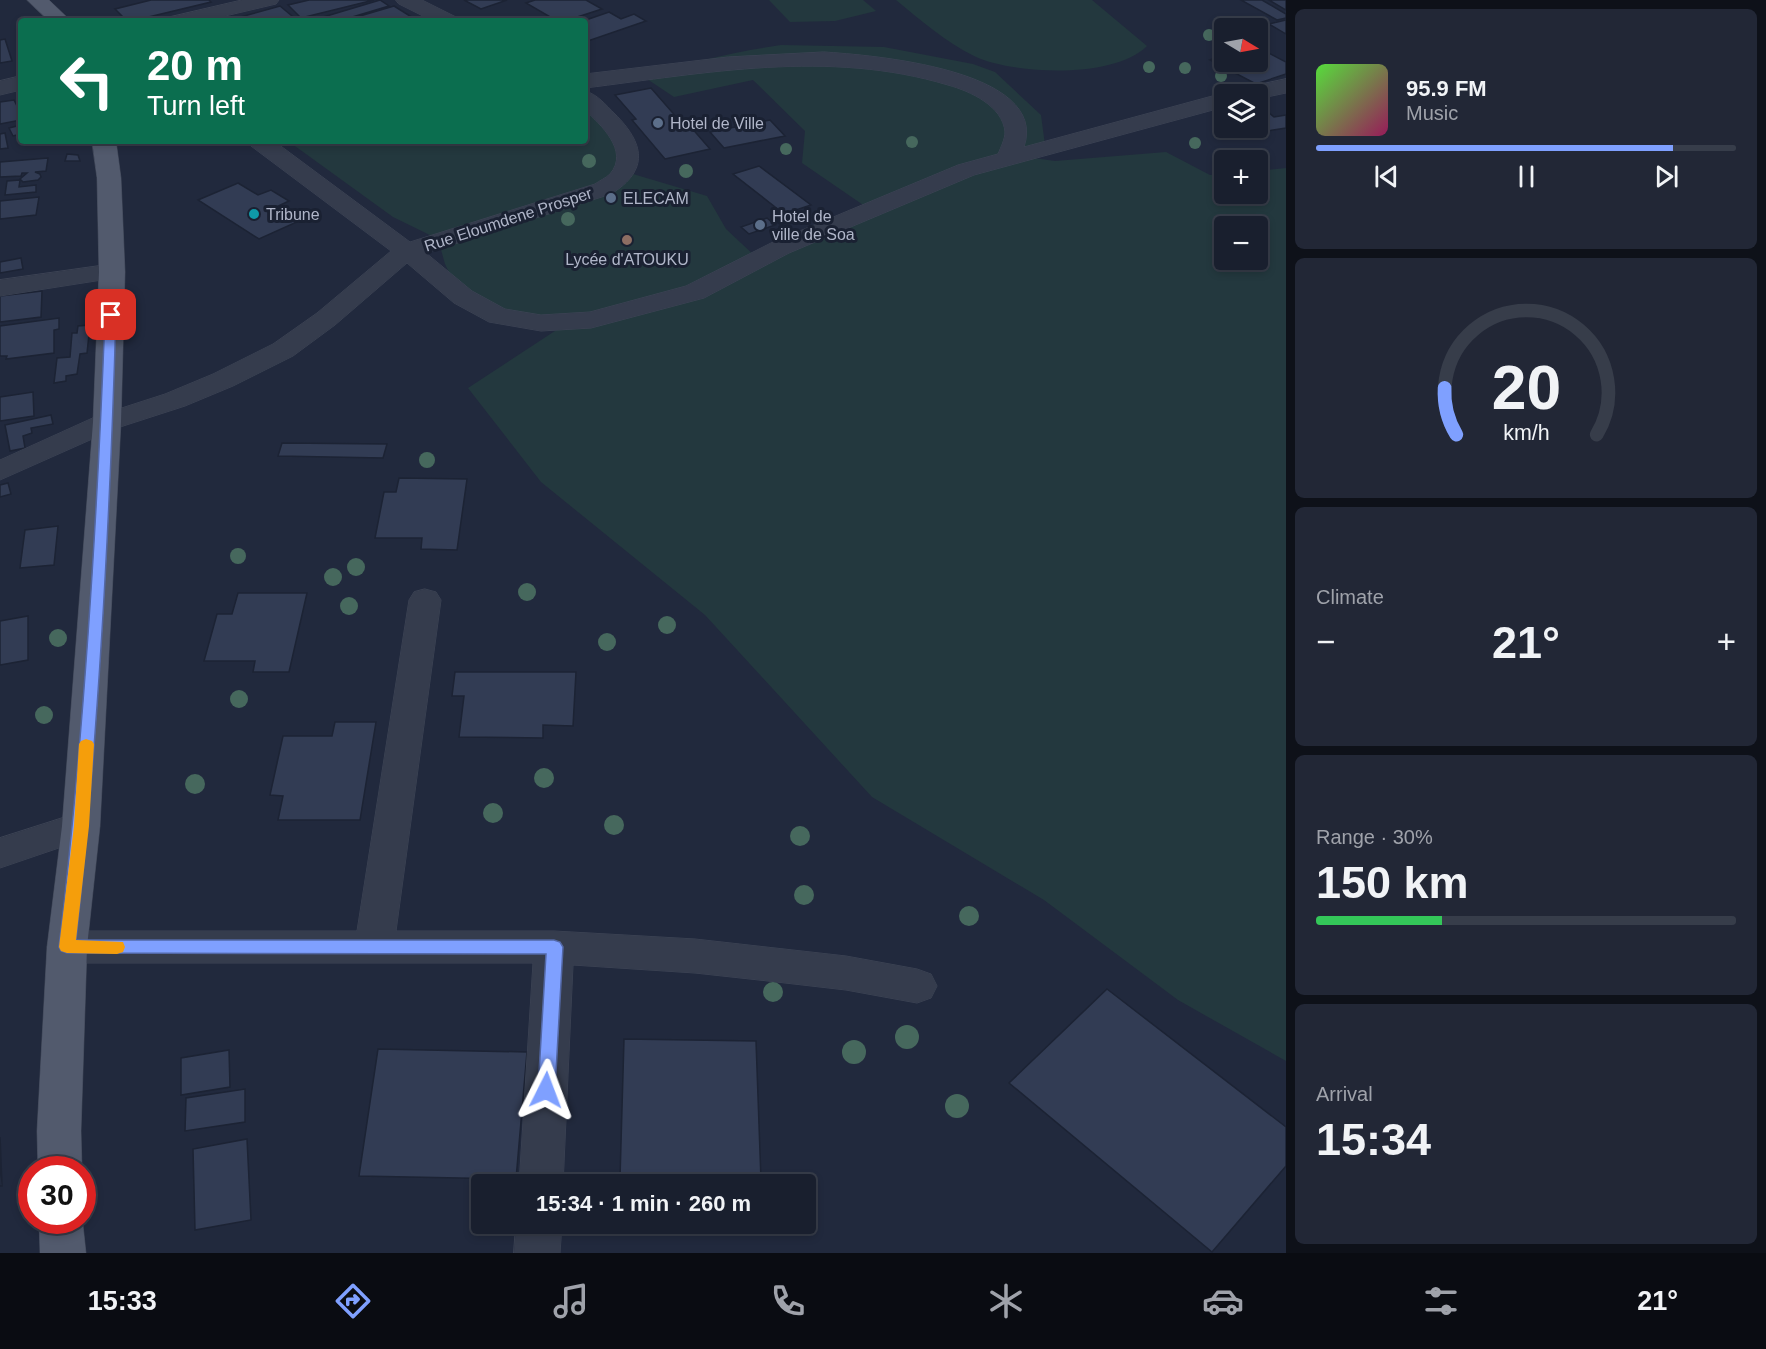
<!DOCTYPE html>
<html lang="en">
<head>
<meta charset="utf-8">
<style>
	body { margin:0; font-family:Arial,sans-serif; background:#222736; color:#f1f3f6; height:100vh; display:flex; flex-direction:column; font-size:22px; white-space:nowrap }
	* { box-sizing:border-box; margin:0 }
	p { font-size:20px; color:#9fa2aa }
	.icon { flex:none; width:33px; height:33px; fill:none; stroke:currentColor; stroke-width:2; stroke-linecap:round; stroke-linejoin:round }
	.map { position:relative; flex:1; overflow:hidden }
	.panel { display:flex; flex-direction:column; gap:9px; padding:9px; background:#0e1119; width:480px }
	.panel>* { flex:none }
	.hud { position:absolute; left:18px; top:18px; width:570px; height:126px; border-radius:6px; box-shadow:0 3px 9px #0003,0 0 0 2px #373d4a; background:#0b6e4f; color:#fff; overflow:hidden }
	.needle { width:39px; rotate:100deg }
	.tools { position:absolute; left:1214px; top:18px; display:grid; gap:12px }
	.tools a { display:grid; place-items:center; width:54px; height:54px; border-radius:6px; background:#191f2e; box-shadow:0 3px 9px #0003,0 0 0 2px #373d4a; font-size:30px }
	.speed { position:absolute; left:18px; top:1156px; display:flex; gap:12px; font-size:30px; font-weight:700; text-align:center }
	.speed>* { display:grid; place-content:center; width:78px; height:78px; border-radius:50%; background:#191f2e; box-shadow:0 3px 9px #0003,0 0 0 2px #373d4a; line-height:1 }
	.speed .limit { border:9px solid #d22; background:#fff; color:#111 }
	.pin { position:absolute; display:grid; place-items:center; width:51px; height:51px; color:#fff; margin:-26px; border-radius:12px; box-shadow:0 3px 9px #0006 }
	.me { position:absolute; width:66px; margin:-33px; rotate:3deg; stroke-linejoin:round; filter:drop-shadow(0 0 4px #0008) }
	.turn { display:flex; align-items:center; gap:21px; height:126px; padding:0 30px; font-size:27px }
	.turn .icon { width:78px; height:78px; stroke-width:2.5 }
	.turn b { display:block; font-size:42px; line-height:51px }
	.big { font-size:45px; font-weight:600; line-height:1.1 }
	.panel .tile { flex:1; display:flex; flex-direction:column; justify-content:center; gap:9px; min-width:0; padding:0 21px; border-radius:9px; background:#222736 }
	.panel .dial { align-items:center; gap:0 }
	.dial svg { height:156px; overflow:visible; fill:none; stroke:#373d4a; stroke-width:7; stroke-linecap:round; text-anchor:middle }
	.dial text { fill:#f1f3f6; stroke:none }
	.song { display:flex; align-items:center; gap:18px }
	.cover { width:72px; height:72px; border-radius:9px; background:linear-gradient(135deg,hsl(110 70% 55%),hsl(330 70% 35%)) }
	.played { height:6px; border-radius:3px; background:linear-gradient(90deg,#7fa0ff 85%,#373d4a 85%) }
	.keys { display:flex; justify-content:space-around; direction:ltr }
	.heat { display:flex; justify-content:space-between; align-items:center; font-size:33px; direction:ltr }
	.charge { height:9px; border-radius:4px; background:linear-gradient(90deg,#34c759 30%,#373d4a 0) }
	.trip { position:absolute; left:471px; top:1174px; width:345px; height:60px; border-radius:6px; background:#191f2e; box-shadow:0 3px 9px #0003,0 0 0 2px #373d4a; font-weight:600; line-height:60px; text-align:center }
	.tabs { display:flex; height:96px; justify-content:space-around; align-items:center; background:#0a0c12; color:#9fa2aa }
	.tabs .icon { width:42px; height:42px }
	.tabs .current { color:#7fa0ff }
	.tabs b { font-size:27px; color:#f1f3f6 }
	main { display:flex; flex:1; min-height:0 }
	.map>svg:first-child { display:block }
	.green { fill:#23383e; fill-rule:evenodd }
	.building { fill:#323c54; stroke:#1c2334; stroke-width:1.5 }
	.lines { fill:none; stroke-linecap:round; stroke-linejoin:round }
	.minor-casing { stroke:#3e4556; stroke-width:1 }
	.major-casing { stroke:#3e4556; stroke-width:1 }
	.minor { fill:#353c4d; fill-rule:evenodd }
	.major { fill:#525a6d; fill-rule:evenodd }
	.tree { fill:#46685d }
	.route { fill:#7fa0ff; stroke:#5368a6; stroke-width:1.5 }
	.slow { fill:#f59e0b }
	.service-dot { fill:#5c6f8a; stroke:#1a2132; stroke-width:2 }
	.culture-dot { fill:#0f9aa8; stroke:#1a2132; stroke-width:2 }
	.education-dot { fill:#8d6e63; stroke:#1a2132; stroke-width:2 }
	.labels { text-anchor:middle; stroke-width:6; stroke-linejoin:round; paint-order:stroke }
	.far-poi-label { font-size:16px; fill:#b0b6c9; stroke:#1a2132; text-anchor:start }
	.far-street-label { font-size:16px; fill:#b0b6c9; stroke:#1a2132 }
</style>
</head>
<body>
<main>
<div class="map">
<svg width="1286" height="1253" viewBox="0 0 1286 1253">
	<rect width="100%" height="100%" fill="#21293d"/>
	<g class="green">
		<path d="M 769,0 L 863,0 L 876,11 L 835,21 L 790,22 Z"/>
		<path d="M 896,0 L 1092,0 L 1147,46 C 1114,79 1014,75 974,56 C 946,42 920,20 896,0 Z"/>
		<path d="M 781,45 L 884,47 L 973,64 L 995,72 L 1041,115 L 1045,145 L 1012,155 L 1055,161 L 1166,152 L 1210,175 L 1224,174 L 1224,194 L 1257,194 L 1257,171 L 1286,168 L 1286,1061 L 1178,1000 L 1044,900 L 872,797 L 705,615 L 541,482 L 468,388 L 561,327 L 509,321 L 459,293 L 445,264 L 438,239 L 393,217 L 288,141 L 585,141 L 585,92 L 635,151 L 633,174 L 707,196 L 726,229 L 757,258 L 869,209 L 802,163 L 805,131 L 753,80 L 674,97 L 647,79 C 690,61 735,52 781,45 ZM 1224,226 L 1257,226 L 1257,260 L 1224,260 Z"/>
	</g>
	<g class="building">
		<path d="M 151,0 L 209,0 L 211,2 L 132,21 L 127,21 L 115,9 Z"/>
		<path d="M 309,0 L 374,0 L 301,18 L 288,5 Z"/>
		<path d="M 380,0 L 389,6 L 339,21 L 310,21 Z"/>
		<path d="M 464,0 L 507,0 L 481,9 Z"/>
		<path d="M 535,0 L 586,0 L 602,9 L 565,21 L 557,21 L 526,3 Z"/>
		<path d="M 1241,0 L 1262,0 L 1286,14 L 1286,18 L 1277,20 Z"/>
		<path d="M 1269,0 L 1286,0 L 1286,10 Z"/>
		<path d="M 280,6 L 298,21 L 226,21 Z"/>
		<path d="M 394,6 L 410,16 L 394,21 L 343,21 Z"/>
		<path d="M 609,12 L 621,19 L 634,14 L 646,21 L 585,42 L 585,21 L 583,21 Z"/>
		<path d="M 1286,20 L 1286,34 L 1269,24 Z"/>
		<path d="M 5,39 L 12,61 L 0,63 L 0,40 Z"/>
		<path d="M 1257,47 L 1286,62 L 1286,74 L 1256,84 L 1210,60 L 1224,55 L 1224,62 L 1257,62 Z"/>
		<path d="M 651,88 L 685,127 L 690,126 L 710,149 L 665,159 L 632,120 L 636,119 L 615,95 Z"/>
		<path d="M 14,100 L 21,114 L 21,120 L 0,124 L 0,102 Z"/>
		<path d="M 1257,103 L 1274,117 L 1286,115 L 1286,128 L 1267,131 L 1257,122 Z"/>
		<path d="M 770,120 L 785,136 L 724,148 L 710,132 Z"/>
		<path d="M 21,125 L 21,134 L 13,136 L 9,128 Z"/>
		<path d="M 5,133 L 8,148 L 0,149 L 0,134 Z"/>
		<path d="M 67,154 L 78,155 L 80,161 L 65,161 Z"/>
		<path d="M 48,158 L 46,171 L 35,172 L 40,174 L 41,177 L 38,180 L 23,182 L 20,179 L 27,173 L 22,173 L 21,176 L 0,177 L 0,162 Z"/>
		<path d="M 759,166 L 811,205 L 784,214 L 733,174 Z"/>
		<path d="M 20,180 L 19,187 L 36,185 L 36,192 L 5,195 L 7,181 Z"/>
		<path d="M 238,183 L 258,195 L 271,190 L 289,201 L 276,207 L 299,221 L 259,239 L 198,200 Z"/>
		<path d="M 39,197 L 36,215 L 0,219 L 0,201 Z"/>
		<path d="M 767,218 L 775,225 L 749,234 L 741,227 Z"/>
		<path d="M 21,258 L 23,269 L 0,273 L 0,262 Z"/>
		<path d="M 42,291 L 41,317 L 0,322 L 0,296 Z"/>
		<path d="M 59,318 L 59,329 L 54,330 L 54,353 L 6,359 L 7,356 L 0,356 L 0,326 Z"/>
		<path d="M 90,325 L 87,353 L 80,354 L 77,374 L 66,376 L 66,381 L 54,383 L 57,358 L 70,357 L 72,333 L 77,333 L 78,326 Z"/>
		<path d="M 33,392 L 34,416 L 0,421 L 0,397 Z"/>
		<path d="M 51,415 L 53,424 L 31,428 L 32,433 L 23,436 L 25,448 L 10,451 L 5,425 Z"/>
		<path d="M 282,443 L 387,444 L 383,458 L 278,456 Z"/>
		<path d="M 399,478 L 467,479 L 457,550 L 421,549 L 422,538 L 375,538 L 384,492 L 396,492 Z"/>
		<path d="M 8,483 L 11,494 L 0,497 L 0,485 Z"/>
		<path d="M 58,526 L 54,565 L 20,568 L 25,530 Z"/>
		<path d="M 238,593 L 307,593 L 289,672 L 253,672 L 255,661 L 204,661 L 217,614 L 232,614 Z"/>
		<path d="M 28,616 L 28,660 L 0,665 L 0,621 Z"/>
		<path d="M 455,672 L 576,672 L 573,726 L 543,725 L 543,738 L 459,737 L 464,696 L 452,696 Z"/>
		<path d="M 335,722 L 376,722 L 360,820 L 278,820 L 283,796 L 270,795 L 283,736 L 332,736 Z"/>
		<path d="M 1107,989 L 1286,1127 L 1286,1166 L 1212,1252 L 1009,1083 Z"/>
		<path d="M 624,1039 L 756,1041 L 761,1180 L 620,1178 Z"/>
		<path d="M 378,1049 L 527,1052 L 516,1179 L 359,1176 Z"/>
		<path d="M 229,1050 L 230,1087 L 181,1095 L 181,1058 Z"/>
		<path d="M 245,1089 L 245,1122 L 185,1131 L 186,1098 Z"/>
		<path d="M 0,1137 L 2,1186 L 0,1186 Z"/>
		<path d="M 247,1139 L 251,1220 L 195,1230 L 193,1149 Z"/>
	</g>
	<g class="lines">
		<g class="minor-casing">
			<g id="minor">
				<path d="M 242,0 L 279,0 L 276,4 L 204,21 L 167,21 L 170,17 Z"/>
				<path d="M 396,0 L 422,0 L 456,17 L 459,21 L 433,21 L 399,4 Z"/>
				<path d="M 824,52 C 870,55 1050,69 1024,147 L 1216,95 L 1229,94 L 1224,94 L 1224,107 L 974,175 L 789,253 L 704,298 L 591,328 L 541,331 L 489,322 L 454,303 L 407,263 L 335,325 L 293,356 L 233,386 L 185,406 L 117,428 L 0,480 L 0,460 L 97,416 L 165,394 L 213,374 L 273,344 L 317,313 L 391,251 L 251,146 L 247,141 L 274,141 L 410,242 L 595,184 C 599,181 606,178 610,174 C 630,151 600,124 585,110 L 585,91 C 597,94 606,105 615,114 C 644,143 650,170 611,194 L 426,253 L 472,291 L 505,309 L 541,315 L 590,312 L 686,286 L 771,243 L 958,165 L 998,154 C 1001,147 1005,139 1005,132 C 1003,106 970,91 948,85 C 829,49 706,73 585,88 L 585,74 L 728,57 Z"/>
				<path d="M 21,76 L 21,90 L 0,95 L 0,81 Z"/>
				<path d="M 1286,79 L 1286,93 L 1257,99 L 1257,94 L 1237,94 L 1240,89 Z"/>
				<path d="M 112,264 L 121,267 L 125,272 L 121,277 L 0,296 L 0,280 Z"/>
				<path d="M 425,589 L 436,592 L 441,600 L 396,931 L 554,931 L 695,939 L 846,956 L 917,969 L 931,974 L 937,986 L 931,998 L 917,1003 L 846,990 L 768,981 L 695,973 L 573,965 L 563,1185 L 519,1185 L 533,963 L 67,963 L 53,959 L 47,947 L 53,935 L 67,931 L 357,931 L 409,600 L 414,592 Z"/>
				<path d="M 81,812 L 94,816 L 100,826 L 94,836 L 0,868 L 0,838 Z"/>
				<path d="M 516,1224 L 562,1224 L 560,1253 L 514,1253 Z"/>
			</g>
		</g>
		<g class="major-casing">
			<g id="major">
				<path d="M 27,0 L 49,0 L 71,21 L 49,21 Z"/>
				<path d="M 92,141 L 116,141 L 121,178 L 125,272 L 121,422 L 100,826 L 87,947 L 81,1131 L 82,1170 L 38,1170 L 37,1131 L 47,947 L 62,826 L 93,422 L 99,272 L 97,178 Z"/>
				<path d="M 82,1216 L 86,1253 L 40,1253 L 39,1221 L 82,1221 Z"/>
			</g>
		</g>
		<use href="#minor" class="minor"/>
		<use href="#major" class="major"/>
	</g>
	<g class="tree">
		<circle cx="1209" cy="35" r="6"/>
		<circle cx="1149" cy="67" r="6"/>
		<circle cx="1185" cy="68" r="6"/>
		<circle cx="1221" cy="76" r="6"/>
		<circle cx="912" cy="142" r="6"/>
		<circle cx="1195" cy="143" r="6"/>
		<circle cx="786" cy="149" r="6"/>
		<circle cx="589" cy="161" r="7"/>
		<circle cx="686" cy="171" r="7"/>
		<circle cx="568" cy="219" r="7"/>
		<circle cx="427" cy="460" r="8"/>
		<circle cx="238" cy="556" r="8"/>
		<circle cx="356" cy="567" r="9"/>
		<circle cx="333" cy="577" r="9"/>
		<circle cx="527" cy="592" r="9"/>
		<circle cx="349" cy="606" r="9"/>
		<circle cx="667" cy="625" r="9"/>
		<circle cx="58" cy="638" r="9"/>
		<circle cx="607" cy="642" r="9"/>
		<circle cx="239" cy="699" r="9"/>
		<circle cx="44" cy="715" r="9"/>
		<circle cx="544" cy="778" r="10"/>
		<circle cx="195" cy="784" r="10"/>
		<circle cx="493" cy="813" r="10"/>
		<circle cx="614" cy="825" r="10"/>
		<circle cx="800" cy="836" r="10"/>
		<circle cx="804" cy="895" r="10"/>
		<circle cx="969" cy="916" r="10"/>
		<circle cx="773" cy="992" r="10"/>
		<circle cx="907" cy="1037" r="12"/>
		<circle cx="854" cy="1052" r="12"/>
		<circle cx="957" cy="1106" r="12"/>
	</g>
	<path class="route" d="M 111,311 L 116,315 C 110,522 99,733 76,940 L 554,940 L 560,942 L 563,947 L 555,1090 L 553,1095 L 546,1098 L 540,1095 L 538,1090 L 546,954 L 67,953 L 61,951 L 59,947 C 84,737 97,525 105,315 Z"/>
	<path class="slow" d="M 86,739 L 92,741 L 94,744 L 89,826 L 76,940 L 123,942 L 125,947 L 123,952 L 117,954 L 67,953 L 61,951 L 59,947 L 74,826 L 79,744 L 81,741 Z"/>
	<g class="service-dot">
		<circle cx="658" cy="123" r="6"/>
		<circle cx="611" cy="198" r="6"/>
		<circle cx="760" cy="225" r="6"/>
	</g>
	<circle class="culture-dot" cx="254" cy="214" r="6"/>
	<circle class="education-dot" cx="627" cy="240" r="6"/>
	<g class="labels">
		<g class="far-poi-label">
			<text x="670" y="129">Hotel de Ville</text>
			<text x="623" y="204">ELECAM</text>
			<text x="266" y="220">Tribune</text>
			<text x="772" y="222">Hotel de<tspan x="772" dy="18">ville de Soa</tspan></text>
			<text x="627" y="265" text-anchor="middle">Lycée d'ATOUKU</text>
		</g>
		<g class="far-street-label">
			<text transform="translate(508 219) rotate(-18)" y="6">Rue Eloumdene Prosper</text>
		</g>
	</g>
</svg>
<div class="tools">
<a><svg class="needle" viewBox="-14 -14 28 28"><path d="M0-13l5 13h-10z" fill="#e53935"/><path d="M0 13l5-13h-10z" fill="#9fa2aa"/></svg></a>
<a><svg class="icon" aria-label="layers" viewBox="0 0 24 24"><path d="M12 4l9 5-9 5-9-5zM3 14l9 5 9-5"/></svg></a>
<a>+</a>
<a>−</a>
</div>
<div class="speed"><div class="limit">30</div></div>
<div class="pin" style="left:111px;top:315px;background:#d93025"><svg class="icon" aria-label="arrive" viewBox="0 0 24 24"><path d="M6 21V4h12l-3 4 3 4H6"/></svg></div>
<svg class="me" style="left:546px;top:1090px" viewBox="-20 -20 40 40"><path d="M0-17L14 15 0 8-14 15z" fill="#7fa0ff" stroke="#fff" stroke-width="4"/></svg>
<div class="trip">15:34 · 1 min · 260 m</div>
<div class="hud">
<div class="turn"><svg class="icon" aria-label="left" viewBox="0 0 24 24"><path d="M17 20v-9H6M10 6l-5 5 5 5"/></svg><div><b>20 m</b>Turn left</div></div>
</div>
</div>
<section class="panel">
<div class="tile">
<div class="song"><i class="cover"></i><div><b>95.9 FM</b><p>Music</p></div></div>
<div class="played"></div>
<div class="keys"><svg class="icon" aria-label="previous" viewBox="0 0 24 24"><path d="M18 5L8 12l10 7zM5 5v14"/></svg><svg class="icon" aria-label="pause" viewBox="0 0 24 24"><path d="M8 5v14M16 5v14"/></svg><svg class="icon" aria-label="next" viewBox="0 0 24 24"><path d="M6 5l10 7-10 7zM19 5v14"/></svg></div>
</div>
<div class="tile dial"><svg viewBox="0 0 100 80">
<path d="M14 69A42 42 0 1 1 86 69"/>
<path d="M14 69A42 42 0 0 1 8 45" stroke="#7fa0ff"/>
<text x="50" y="56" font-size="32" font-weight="700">20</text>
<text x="50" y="72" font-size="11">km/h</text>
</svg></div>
<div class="tile"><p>Climate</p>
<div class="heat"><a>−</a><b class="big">21°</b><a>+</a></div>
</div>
<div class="tile"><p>Range · 30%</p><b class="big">150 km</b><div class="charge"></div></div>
<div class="tile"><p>Arrival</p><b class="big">15:34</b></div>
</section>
</main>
<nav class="tabs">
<b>15:33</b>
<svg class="icon current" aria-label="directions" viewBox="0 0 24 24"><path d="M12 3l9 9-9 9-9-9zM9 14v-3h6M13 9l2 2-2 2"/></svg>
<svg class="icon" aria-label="music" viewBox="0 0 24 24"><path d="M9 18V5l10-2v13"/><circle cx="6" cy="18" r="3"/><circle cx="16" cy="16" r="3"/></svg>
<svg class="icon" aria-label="phone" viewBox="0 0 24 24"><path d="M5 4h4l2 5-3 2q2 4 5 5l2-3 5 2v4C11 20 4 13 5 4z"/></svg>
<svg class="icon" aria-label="climate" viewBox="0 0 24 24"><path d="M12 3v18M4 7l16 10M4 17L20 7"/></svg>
<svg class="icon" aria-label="car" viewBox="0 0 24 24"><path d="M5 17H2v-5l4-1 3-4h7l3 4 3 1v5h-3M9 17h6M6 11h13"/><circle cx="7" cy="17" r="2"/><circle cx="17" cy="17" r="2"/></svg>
<svg class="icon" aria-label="filters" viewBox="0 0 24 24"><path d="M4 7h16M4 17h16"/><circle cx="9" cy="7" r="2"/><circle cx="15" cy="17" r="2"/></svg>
<b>21°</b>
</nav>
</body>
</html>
